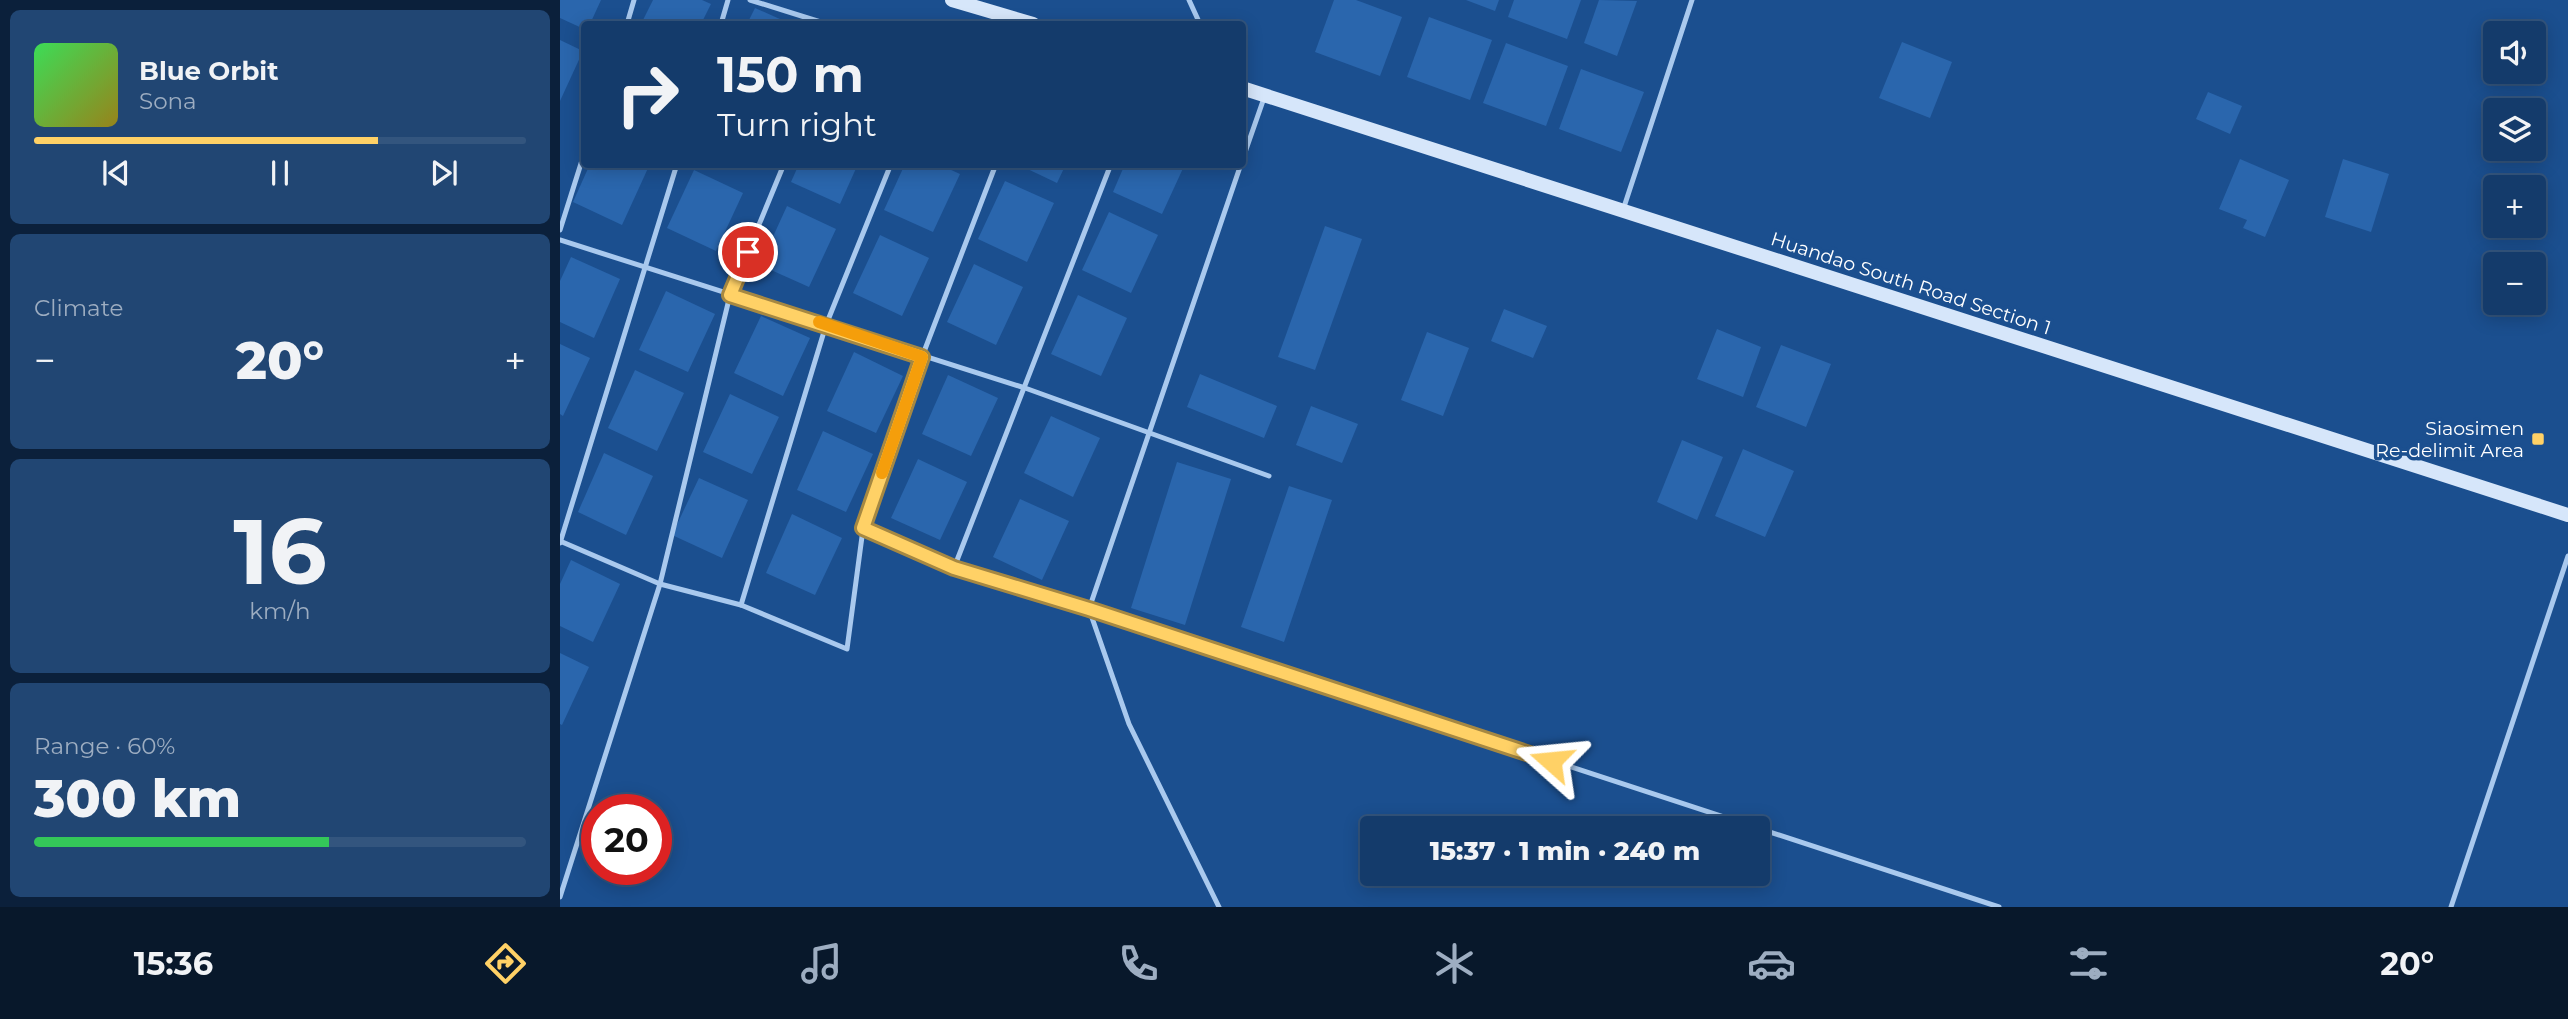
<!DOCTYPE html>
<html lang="en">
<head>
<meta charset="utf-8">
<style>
	body { margin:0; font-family:Montserrat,sans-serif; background:#214673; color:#f1f3f6; height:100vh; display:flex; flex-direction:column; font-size:26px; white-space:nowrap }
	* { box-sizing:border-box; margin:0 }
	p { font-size:23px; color:#9dadc1 }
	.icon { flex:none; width:38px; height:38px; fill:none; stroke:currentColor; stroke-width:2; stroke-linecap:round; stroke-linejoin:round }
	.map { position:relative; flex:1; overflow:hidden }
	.side { display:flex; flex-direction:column; gap:10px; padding:10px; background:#0b203b; width:560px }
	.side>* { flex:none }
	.top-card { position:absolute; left:21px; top:21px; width:665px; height:147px; border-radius:7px; box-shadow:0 4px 18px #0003,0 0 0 2px #33557e; background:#143b6b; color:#f1f3f6; overflow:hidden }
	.buttons { position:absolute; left:1923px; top:21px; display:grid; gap:14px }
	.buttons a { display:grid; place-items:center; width:63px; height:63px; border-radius:7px; background:#143b6b; box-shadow:0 4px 18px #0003,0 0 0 2px #33557e; font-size:35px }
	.speed { position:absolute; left:21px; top:794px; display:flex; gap:14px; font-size:35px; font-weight:700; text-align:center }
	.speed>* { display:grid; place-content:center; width:91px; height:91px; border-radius:50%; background:#143b6b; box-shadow:0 4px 18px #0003,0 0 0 2px #33557e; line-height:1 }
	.speed .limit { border:10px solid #d22; background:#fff; color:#111 }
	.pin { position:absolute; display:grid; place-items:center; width:60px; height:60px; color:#fff; margin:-30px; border:4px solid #fff; border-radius:50%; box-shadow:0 2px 7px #0007 }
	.me { position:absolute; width:77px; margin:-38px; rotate:288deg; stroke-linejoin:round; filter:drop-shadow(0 0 5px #0008) }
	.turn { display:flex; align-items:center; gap:24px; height:147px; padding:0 21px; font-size:32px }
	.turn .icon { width:91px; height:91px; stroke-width:2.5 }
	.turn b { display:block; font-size:49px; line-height:60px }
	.big { font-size:52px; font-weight:800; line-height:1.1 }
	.side .card { flex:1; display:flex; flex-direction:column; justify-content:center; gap:10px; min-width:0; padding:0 24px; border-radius:10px; background:#214673 }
	.side .dial { align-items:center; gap:0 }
	.dial b { font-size:91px; line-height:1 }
	.song { display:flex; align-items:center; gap:21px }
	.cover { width:84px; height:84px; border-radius:10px; background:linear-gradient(135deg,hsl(130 70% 55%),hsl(50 70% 35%)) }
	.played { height:7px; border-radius:4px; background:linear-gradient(90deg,#ffd166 70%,#33557e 70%) }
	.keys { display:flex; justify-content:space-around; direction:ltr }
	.heat { display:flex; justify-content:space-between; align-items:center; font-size:38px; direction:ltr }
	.charge { height:10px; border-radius:5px; background:linear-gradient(90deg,#34c759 60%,#33557e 0) }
	.trip { position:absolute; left:800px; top:816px; width:410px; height:70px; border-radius:7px; background:#143b6b; box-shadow:0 4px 18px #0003,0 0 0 2px #33557e; font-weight:800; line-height:70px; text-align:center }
	.tabs { display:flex; height:112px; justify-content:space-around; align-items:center; background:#08182b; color:#9dadc1 }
	.tabs .icon { width:49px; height:49px }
	.tabs .current { color:#ffd166 }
	.tabs b { font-size:32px; color:#f1f3f6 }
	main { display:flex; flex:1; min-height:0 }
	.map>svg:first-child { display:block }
	.building { fill:#2a66ad }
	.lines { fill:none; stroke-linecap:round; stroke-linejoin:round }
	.lane { stroke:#a9c9ee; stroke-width:5 }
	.secondary { stroke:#d6e6fa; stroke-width:14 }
	.route-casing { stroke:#a68842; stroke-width:18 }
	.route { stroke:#ffd166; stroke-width:12 }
	.slow { stroke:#f59e0b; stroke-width:12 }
	.poi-dot { fill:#ffd166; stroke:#1b4f8f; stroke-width:2.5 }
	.labels { text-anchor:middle; stroke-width:7; stroke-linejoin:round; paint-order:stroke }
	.street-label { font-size:19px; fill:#fff; stroke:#1b4f8f }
	.poi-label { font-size:19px; fill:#fff; stroke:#1b4f8f; text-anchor:end }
</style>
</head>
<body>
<main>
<section class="side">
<div class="card">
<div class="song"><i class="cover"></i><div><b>Blue Orbit</b><p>Sona</p></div></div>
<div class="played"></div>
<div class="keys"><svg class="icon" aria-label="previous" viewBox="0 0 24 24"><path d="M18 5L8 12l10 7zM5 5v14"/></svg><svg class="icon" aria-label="pause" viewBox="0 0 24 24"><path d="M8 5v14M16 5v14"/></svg><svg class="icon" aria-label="next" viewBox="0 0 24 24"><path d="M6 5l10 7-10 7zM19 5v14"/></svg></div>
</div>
<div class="card"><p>Climate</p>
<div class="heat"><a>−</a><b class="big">20°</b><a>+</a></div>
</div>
<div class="card dial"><b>16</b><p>km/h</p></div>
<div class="card"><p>Range · 60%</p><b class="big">300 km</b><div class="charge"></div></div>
</section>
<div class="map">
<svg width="2008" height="907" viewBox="0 0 2008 907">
	<rect width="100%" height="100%" fill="#1b4f8f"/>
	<g class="building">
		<path d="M 0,0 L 41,0 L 30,24 L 24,24 L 24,29 L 0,18 Z"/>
		<path d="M 93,0 L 142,0 L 151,4 L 141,24 L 81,24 Z"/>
		<path d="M 774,0 L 796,0 L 842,17 L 820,76 L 755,52 Z"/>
		<path d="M 906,0 L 939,0 L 935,11 Z"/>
		<path d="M 954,0 L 1021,0 L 1007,39 L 948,17 Z"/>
		<path d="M 1039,0 L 1077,1 L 1057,56 L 1024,43 Z"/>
		<path d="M 195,8 L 231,24 L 187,24 Z"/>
		<path d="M 869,17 L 932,40 L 910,100 L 847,77 Z"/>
		<path d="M 0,40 L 23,51 L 0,101 Z"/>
		<path d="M 1342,42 L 1392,62 L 1370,118 L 1319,98 Z"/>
		<path d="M 946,43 L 1008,66 L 986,126 L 923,103 Z"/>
		<path d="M 1021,69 L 1084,92 L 1061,152 L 999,129 Z"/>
		<path d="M 1648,92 L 1682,106 L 1670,134 L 1636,119 Z"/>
		<path d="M 1680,159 L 1729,180 L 1705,237 L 1683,228 L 1687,220 L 1659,209 Z"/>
		<path d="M 1783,159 L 1829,174 L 1811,232 L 1765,217 Z"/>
		<path d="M 30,164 L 85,164 L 89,166 L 62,225 L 13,202 Z"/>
		<path d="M 239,164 L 298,164 L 280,204 L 231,182 Z"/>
		<path d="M 345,164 L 378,164 L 400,174 L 373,232 L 324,210 Z"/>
		<path d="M 457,164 L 506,164 L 497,183 Z"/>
		<path d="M 565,164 L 625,164 L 602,214 L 553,192 Z"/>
		<path d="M 134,170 L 183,193 L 156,251 L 107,228 Z"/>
		<path d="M 445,181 L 494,203 L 467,262 L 418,239 Z"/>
		<path d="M 227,206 L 276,229 L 249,287 L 200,265 Z"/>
		<path d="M 549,212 L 598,235 L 571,293 L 522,270 Z"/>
		<path d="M 765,226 L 802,239 L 755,370 L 718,357 Z"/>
		<path d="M 320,235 L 369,258 L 342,316 L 293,293 Z"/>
		<path d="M 11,257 L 60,279 L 34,338 L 0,322 L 0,281 Z"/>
		<path d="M 414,264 L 463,287 L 436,345 L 387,322 Z"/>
		<path d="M 106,291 L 155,314 L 128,372 L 79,350 Z"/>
		<path d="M 518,295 L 567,318 L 541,376 L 491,354 Z"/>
		<path d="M 944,309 L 987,326 L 973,358 L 931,341 Z"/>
		<path d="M 201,316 L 250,338 L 223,396 L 174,373 Z"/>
		<path d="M 1157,329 L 1201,347 L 1183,397 L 1137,379 Z"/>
		<path d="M 867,332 L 909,348 L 883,416 L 841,400 Z"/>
		<path d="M 0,344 L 30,358 L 3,416 L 0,414 Z"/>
		<path d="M 1221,345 L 1271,364 L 1246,427 L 1196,407 Z"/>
		<path d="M 294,352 L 343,376 L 316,433 L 267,411 Z"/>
		<path d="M 75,370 L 124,393 L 97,451 L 48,428 Z"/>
		<path d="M 640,374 L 717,406 L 704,438 L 627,407 Z"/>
		<path d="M 388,375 L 438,398 L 411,456 L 362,434 Z"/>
		<path d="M 170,394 L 219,417 L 192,474 L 143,452 Z"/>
		<path d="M 751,406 L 798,424 L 782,463 L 736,445 Z"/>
		<path d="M 491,416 L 540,438 L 513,497 L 464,473 Z"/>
		<path d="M 263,431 L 313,454 L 286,512 L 237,490 Z"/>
		<path d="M 1122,440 L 1163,457 L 1137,520 L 1097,502 Z"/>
		<path d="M 1183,449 L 1234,471 L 1205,537 L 1155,516 Z"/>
		<path d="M 44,453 L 93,476 L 66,535 L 18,512 Z"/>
		<path d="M 358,459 L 407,482 L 380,540 L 331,518 Z"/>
		<path d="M 617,462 L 671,479 L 625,625 L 571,608 Z"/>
		<path d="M 139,478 L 188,500 L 162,558 L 112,535 Z"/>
		<path d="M 729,486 L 772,500 L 724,642 L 681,627 Z"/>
		<path d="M 460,499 L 509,521 L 482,580 L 433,557 Z"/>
		<path d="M 232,514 L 282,538 L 255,595 L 206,573 Z"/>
		<path d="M 11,560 L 60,584 L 33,642 L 0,626 L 0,584 Z"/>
		<path d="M 0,653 L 29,667 L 2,725 L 0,724 Z"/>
		<path d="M 1059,821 L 1092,823 L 1092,828 L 1058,828 Z"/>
		<path d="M 1056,873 L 1089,873 L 1088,884 L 1055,882 Z"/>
	</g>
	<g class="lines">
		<g class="lane">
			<path d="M 190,0 L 267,24"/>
			<path d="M 629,0 L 640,24"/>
			<path d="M 67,24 L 74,0"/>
			<path d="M 161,24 L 168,0"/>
			<path d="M 682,161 L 704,98"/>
			<path d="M 1063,210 L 1132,0"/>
			<path d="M 0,230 L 24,154"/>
			<path d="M 0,240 L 465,388 L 709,476"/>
			<path d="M 303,529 L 362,357 L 436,164"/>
			<path d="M 0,541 L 100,584 L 181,605 L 287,649 L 303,529 L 394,568 L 529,609 L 1439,907"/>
			<path d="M 0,543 L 117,164"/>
			<path d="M 394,568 L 551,164"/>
			<path d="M 181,605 L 266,325 L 331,164"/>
			<path d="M 0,897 L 100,584 L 170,295 L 224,164"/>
			<path d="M 659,907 L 569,724 L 529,609 L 681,164"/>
			<path d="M 1891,907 L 2008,556"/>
		</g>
		<g class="secondary">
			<path d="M 392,0 L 473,24"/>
			<path d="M 682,88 L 2008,515"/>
		</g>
	</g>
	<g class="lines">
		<g class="route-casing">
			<path id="route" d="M 188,252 L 170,295 L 362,357 L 303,528 L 394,568 L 529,609 L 991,761"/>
		</g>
		<use href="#route" class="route"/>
		<path class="slow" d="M 259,322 L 362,357 L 322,473"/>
	</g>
	<rect class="poi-dot" x="1971" y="432" width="14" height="14" rx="3.5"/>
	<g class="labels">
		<g class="street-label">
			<text transform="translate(1351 283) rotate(18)" y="7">Huandao South Road Section 1</text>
		</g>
		<g class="poi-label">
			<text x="1964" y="435">Siaosimen<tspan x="1964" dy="22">Re-delimit Area</tspan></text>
		</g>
	</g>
</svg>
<div class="buttons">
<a><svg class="icon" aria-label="sound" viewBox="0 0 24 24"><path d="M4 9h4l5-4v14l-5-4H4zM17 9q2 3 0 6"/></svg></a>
<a><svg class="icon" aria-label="layers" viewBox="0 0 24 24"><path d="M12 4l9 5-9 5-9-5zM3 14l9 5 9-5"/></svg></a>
<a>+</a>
<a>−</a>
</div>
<div class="speed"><div class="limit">20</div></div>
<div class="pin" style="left:188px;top:252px;background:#d93025"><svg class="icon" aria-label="arrive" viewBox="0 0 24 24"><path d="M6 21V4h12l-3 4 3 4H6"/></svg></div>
<svg class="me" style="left:991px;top:761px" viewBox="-20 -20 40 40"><path d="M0-17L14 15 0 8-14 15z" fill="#ffd166" stroke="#fff" stroke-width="4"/></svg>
<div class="trip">15:37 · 1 min · 240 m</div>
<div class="top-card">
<div class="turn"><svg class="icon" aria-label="right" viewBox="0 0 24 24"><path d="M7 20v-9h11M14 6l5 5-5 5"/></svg><div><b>150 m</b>Turn right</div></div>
</div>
</div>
</main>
<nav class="tabs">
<b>15:36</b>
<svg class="icon current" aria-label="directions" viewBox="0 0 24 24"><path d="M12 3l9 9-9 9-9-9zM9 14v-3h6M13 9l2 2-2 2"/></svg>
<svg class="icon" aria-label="music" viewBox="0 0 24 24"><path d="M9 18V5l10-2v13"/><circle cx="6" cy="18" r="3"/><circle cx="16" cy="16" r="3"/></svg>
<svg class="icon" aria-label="phone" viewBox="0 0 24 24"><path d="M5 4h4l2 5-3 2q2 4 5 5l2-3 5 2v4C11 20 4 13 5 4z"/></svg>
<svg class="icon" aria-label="climate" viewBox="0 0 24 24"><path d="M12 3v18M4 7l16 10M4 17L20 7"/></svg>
<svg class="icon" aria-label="car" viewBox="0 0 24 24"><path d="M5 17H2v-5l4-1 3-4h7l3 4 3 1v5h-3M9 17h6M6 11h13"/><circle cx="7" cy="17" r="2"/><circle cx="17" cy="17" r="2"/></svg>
<svg class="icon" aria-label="filters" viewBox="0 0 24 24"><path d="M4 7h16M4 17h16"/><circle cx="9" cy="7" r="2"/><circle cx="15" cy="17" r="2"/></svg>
<b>20°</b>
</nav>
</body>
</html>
